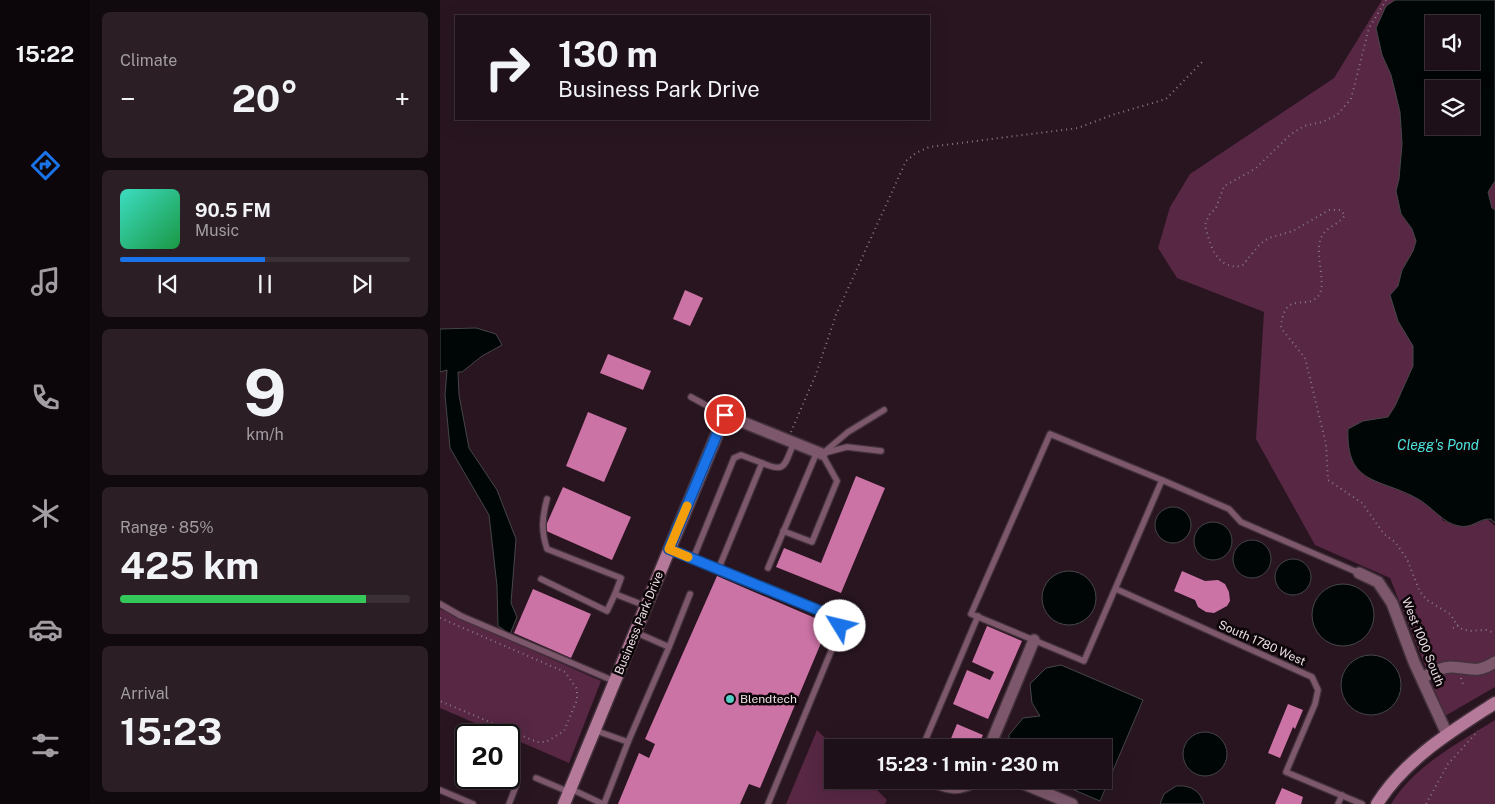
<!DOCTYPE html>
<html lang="en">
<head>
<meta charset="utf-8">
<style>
	body { margin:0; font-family:"Public Sans",sans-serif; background:#2b1e25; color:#f1f3f6; height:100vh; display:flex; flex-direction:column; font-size:19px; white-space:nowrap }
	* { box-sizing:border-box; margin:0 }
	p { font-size:16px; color:#a19da2 }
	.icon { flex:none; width:28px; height:28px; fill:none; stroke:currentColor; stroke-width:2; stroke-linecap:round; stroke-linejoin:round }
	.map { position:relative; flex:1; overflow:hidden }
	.panel { display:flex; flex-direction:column; gap:12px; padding:12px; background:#10090d; width:350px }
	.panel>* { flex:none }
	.hud { position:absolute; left:15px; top:15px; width:475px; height:105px; border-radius:0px; box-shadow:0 5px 20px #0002,0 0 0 1px #3c3037; background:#1e1018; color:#f1f3f6; overflow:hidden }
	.buttons { position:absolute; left:985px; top:15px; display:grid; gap:10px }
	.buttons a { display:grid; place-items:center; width:55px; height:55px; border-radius:0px; background:#1e1018; box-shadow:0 5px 20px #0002,0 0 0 1px #3c3037; font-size:25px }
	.speed { position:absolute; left:15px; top:724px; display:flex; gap:10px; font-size:25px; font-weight:700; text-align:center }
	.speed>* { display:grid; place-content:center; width:65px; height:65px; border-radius:50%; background:#1e1018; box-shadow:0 5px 20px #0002,0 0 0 1px #3c3037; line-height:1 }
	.speed .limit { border:2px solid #111; border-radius:8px; background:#fff; color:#111 }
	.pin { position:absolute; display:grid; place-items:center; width:42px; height:42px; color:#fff; margin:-21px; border:2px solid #fff; border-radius:50%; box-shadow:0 1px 5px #0007 }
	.me { position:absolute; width:55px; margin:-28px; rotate:306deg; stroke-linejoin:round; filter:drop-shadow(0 0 4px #0008) }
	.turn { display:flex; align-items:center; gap:18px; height:105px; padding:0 20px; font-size:22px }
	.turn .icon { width:65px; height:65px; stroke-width:2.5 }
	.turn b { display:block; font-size:35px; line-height:42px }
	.big { font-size:38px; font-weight:700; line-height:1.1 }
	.panel .card { flex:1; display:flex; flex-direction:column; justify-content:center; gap:8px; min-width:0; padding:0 18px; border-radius:8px; background:#2b1e25 }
	.panel .dial { align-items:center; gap:0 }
	.dial b { font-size:65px; line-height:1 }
	.song { display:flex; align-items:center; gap:15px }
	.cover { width:60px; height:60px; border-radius:8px; background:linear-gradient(135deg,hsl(170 70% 55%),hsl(140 70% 35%)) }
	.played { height:5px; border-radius:2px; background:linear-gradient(90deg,#1a73e8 50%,#3c3037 50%) }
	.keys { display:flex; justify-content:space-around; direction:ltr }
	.heat { display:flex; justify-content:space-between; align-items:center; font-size:28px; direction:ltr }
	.charge { height:8px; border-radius:4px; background:linear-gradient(90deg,#34c759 85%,#3c3037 0) }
	.trip { position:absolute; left:384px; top:739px; width:288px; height:50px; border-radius:0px; background:#1e1018; box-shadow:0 5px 20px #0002,0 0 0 1px #3c3037; font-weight:700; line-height:50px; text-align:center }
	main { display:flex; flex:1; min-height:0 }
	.menu { display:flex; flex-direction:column; width:90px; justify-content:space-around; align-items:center; background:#0c060a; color:#a19da2 }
	.menu .icon { width:35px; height:35px }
	.menu .active { color:#1a73e8 }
	.menu b { font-size:22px; color:#f1f3f6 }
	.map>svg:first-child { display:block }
	.green { fill:#572743; fill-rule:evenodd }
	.water { fill:#000606; stroke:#464649; fill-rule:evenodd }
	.building { fill:#cc73a6 }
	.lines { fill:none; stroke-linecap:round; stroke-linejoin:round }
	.lane-casing { stroke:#43313b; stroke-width:8 }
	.street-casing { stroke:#43313b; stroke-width:14 }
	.secondary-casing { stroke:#43313b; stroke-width:15 }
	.path { stroke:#887881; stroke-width:2; stroke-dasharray:1 4; stroke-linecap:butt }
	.lane { stroke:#7d586c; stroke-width:5.5 }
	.street { stroke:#7d586c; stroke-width:11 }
	.secondary { stroke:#b5799a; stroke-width:12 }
	.route-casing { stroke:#114b97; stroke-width:12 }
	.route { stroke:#1a73e8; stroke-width:9 }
	.slow { stroke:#f59e0b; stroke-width:9 }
	.poi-dot { fill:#54cdc8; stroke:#0c0508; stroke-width:2 }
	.labels { text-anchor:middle; stroke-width:5; stroke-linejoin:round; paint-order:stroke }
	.street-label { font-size:12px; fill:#ebdde4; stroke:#0c0508 }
	.poi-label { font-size:12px; fill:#ebdde4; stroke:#0c0508; text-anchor:start }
	.water-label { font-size:14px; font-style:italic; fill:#4ce4de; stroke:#0c0508 }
</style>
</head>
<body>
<main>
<nav class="menu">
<b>15:22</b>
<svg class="icon active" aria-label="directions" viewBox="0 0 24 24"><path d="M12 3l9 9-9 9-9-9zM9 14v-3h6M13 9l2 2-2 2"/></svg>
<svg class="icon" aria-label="music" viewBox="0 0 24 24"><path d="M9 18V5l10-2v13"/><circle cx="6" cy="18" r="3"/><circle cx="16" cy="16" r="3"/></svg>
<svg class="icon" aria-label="phone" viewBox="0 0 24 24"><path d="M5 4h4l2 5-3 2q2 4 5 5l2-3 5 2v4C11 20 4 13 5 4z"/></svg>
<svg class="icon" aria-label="climate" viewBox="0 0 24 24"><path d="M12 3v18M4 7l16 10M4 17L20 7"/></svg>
<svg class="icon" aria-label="car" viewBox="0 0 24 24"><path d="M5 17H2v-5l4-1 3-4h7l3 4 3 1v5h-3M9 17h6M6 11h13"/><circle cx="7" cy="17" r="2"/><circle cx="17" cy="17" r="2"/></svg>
<svg class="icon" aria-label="filters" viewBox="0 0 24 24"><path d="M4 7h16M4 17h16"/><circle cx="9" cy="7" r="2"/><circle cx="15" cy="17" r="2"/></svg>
</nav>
<section class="panel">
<div class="card"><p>Climate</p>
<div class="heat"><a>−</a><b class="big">20°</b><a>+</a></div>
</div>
<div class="card">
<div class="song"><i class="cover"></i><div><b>90.5 FM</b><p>Music</p></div></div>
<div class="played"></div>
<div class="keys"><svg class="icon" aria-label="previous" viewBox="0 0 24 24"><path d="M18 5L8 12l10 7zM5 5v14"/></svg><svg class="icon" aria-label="pause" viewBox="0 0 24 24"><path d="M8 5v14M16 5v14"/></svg><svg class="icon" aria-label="next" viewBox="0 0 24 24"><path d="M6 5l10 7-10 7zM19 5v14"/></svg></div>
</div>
<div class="card dial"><b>9</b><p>km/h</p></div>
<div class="card"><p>Range · 85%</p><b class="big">425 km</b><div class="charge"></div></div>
<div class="card"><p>Arrival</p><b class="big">15:23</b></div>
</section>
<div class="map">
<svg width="1055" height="804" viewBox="0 0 1055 804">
	<rect width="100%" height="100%" fill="#281520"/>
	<g class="green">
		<path d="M 942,0 L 1055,0 L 1055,299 L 1002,520 C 1020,528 1029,527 1047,519 L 1055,526 L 1055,687 L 1005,716 L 950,578 L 875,545 L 816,439 L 824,312 L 737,278 L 718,248 L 730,207 L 750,174 L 894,78 ZM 994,24 L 1031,24 L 1031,61 L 994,61 ZM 994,89 L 1031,89 L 1031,126 L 994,126 Z"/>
		<path d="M 0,609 L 161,681 L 129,763 L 69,737 L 69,735 L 63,735 L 0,708 Z"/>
		<path d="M 1055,720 L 1055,804 L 951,804 C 975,765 1017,744 1055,720 Z"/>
		<path d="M 377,730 L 394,747 L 392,748 L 392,780 L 427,780 L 447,800 L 445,804 L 346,804 Z"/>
	</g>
	<g class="water">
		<path d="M 955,0 L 1055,0 L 1055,181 L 1048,192 L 1052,208 L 1055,210 L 1055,523 L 1051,519 C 1039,518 1032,529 1019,526 C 1004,524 991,506 978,499 C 939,477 906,486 908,429 L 923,421 L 948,417 L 955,406 L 973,366 L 973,346 L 958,321 L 950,295 L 958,286 L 962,270 L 973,251 L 976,241 L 972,229 L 961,214 L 956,191 L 959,179 L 962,144 L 960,112 L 951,75 L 942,55 L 936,28 L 946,6 ZM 994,24 L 1031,24 L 1031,61 L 994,61 ZM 994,89 L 1031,89 L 1031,126 L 994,126 Z"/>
		<path d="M 36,328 L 56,334 L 62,345 L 42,356 L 22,372 L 18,372 L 19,395 L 29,448 L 57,490 L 76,539 L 71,603 L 77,617 L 70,634 L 58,626 L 57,586 L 49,515 L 10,448 L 5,395 L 7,370 L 0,372 L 0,329 Z"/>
		<circle cx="733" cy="525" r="18"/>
		<circle cx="773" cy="541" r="19"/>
		<circle cx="812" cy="559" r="19"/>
		<circle cx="853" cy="577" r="18"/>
		<circle cx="629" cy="598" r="27"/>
		<circle cx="903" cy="615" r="31"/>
		<circle cx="931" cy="685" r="30"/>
		<path d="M 621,665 L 703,700 L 660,801 L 611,780 L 662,780 L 662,748 L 569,747 L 569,735 L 583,718 L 600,716 L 592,703 L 590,684 L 606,668 Z"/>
		<circle cx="765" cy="754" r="22"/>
		<path d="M 736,786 C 750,785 760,790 764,804 L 720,804 L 724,794 Z"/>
	</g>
	<g class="building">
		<path d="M 245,290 L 263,298 L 250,326 L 233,319 Z"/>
		<path d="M 168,354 L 211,371 L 203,390 L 160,373 Z"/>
		<path d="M 148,412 L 187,428 L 164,482 L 126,466 Z"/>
		<path d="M 416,476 L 445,488 L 401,593 L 336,567 L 344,548 L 381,563 Z"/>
		<path d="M 123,487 L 191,517 L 172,560 L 104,530 Z"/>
		<path d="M 742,571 L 765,581 L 778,580 L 785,584 L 789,592 L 790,601 L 787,606 L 774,613 L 766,612 L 758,607 L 755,600 L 734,591 Z"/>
		<path d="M 277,576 L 389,624 L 320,788 L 309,784 L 300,804 L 178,804 L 199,753 L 209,758 L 215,744 L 205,739 Z"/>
		<path d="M 93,589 L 151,614 L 131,658 L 74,633 Z"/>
		<path d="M 547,626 L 582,641 L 548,719 L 513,704 L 527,670 L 550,680 L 554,672 L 532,662 Z"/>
		<path d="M 848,704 L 863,710 L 855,729 L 853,727 L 840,758 L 828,753 Z"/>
		<path d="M 517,724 L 543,735 L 537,748 L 507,748 Z"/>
		<path d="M 842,788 L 863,797 L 861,804 L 835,804 Z"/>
	</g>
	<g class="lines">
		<g class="lane-casing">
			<g id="lane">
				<path d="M 251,397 L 284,415"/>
				<path d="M 610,434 L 722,480 L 644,661 L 531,614 Z"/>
				<path d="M 384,453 L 407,447 L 441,451"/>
				<path d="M 382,454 L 408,432 L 444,410"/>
				<path d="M 322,463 C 347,474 344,464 354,443"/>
				<path d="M 722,480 L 789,509 L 801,522 L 919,573"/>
				<path d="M 107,499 C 102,518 101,531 107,549 L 181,578 L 175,594"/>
				<path d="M 343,531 L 372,542 L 397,481 L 382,454"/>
				<path d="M 229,549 L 278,570 L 322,463 L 301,455 L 294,458 L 253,559"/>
				<path d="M 328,568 L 377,452"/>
				<path d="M 278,570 L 395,617 L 400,626 L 399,632 L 328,804"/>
				<path d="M 101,579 L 167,611 L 175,594 L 206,606"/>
				<path d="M 676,589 L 872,677 L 878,690 L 875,704 L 846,772 L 922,804"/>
				<path d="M 0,604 L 21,616 L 174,681"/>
				<path d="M 195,632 L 229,647 L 250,594"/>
				<path d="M 154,730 L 188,742 L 229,647"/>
				<path d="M 482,748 L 538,616"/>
				<path d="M 96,778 L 129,792"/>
				<path d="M 483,780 C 509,792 518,796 544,780"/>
				<path d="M 131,789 L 163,804"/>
				<path d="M 0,790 L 33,804"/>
				<path d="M 69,804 L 76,786"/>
				<path d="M 164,804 L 188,742"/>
				<path d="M 898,804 L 902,795"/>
			</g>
		</g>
		<g class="street-casing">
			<g id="street">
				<path d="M 285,415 L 382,454"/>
				<path d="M 919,573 L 938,582 L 952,603 L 974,662 L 1007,734"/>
				<path d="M 982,678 C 990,674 1002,666 1012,667 C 1032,668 1036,674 1055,662"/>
				<path d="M 549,748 L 594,640"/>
				<path d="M 575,780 L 632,804"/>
			</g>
		</g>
		<g class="secondary-casing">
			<g id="secondary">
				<path d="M 124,804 L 285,415"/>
				<path d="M 937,804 C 965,759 1012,731 1055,703"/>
			</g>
		</g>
		<g class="path">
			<path d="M 946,0 L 929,28 L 911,99 L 897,115 L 882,122 L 864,126 L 850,135 L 815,169 L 784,186 L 776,208 L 769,215 L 765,225 C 770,245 776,270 802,266 L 820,244 L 829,238 L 853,231 L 889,210 L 900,210 L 905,215 C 899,225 885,227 881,238 C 874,254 887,283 879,295 C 867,312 844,288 841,328 L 865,358 L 886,444 L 888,480 L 922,503 L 944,534 L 955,542 L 967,559 L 980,592 L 987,600 L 1010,614 L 1019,628 L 1029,631 L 1046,630 L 1055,633"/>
			<path d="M 351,432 L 376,374 L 396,315 L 466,161 L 476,153 L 489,147 L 638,128 L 672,115 L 726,99 L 763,61"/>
			<path d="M 0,618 L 125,672 L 137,689 L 137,700 L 124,731 L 106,742 L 97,742 L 0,701"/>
			<path d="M 1013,628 L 1018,625"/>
			<path d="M 1021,678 L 1023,684"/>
			<path d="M 986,804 L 1008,764 L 1038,731"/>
		</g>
		<use href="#lane" class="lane"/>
		<use href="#street" class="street"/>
		<use href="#secondary" class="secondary"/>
	</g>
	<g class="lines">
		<g class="route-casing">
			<path id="route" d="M 285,415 L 229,549 L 395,617 L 400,626"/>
		</g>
		<use href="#route" class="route"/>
		<path class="slow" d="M 247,506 L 229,549 L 248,557"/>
	</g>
	<circle class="poi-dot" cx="290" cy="699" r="5"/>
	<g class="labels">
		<g class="street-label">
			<text transform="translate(199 623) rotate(-68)" y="4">Business Park Drive</text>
			<text transform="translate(983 642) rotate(68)" y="4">West 1000 South</text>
			<text transform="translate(822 643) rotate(24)" y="4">South 1780 West</text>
		</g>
		<g class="poi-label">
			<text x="300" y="703">Blendtech</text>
		</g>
		<g class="water-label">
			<text x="998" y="450">Clegg's Pond</text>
		</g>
	</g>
</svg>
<div class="buttons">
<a><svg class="icon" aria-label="sound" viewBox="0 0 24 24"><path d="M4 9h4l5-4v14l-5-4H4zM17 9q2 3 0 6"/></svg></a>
<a><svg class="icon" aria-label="layers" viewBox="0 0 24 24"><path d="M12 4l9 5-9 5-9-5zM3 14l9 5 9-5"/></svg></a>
</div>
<div class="speed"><div class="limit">20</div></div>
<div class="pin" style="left:285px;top:415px;background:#d93025"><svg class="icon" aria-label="arrive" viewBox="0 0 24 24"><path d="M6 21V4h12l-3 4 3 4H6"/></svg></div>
<svg class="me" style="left:400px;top:626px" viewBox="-20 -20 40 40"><circle r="19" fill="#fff"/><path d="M0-13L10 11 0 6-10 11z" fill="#1a73e8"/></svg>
<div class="trip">15:23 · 1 min · 230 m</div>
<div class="hud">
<div class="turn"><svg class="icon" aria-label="right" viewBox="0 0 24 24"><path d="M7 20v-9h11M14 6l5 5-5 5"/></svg><div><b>130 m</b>Business Park Drive</div></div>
</div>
</div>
</main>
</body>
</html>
